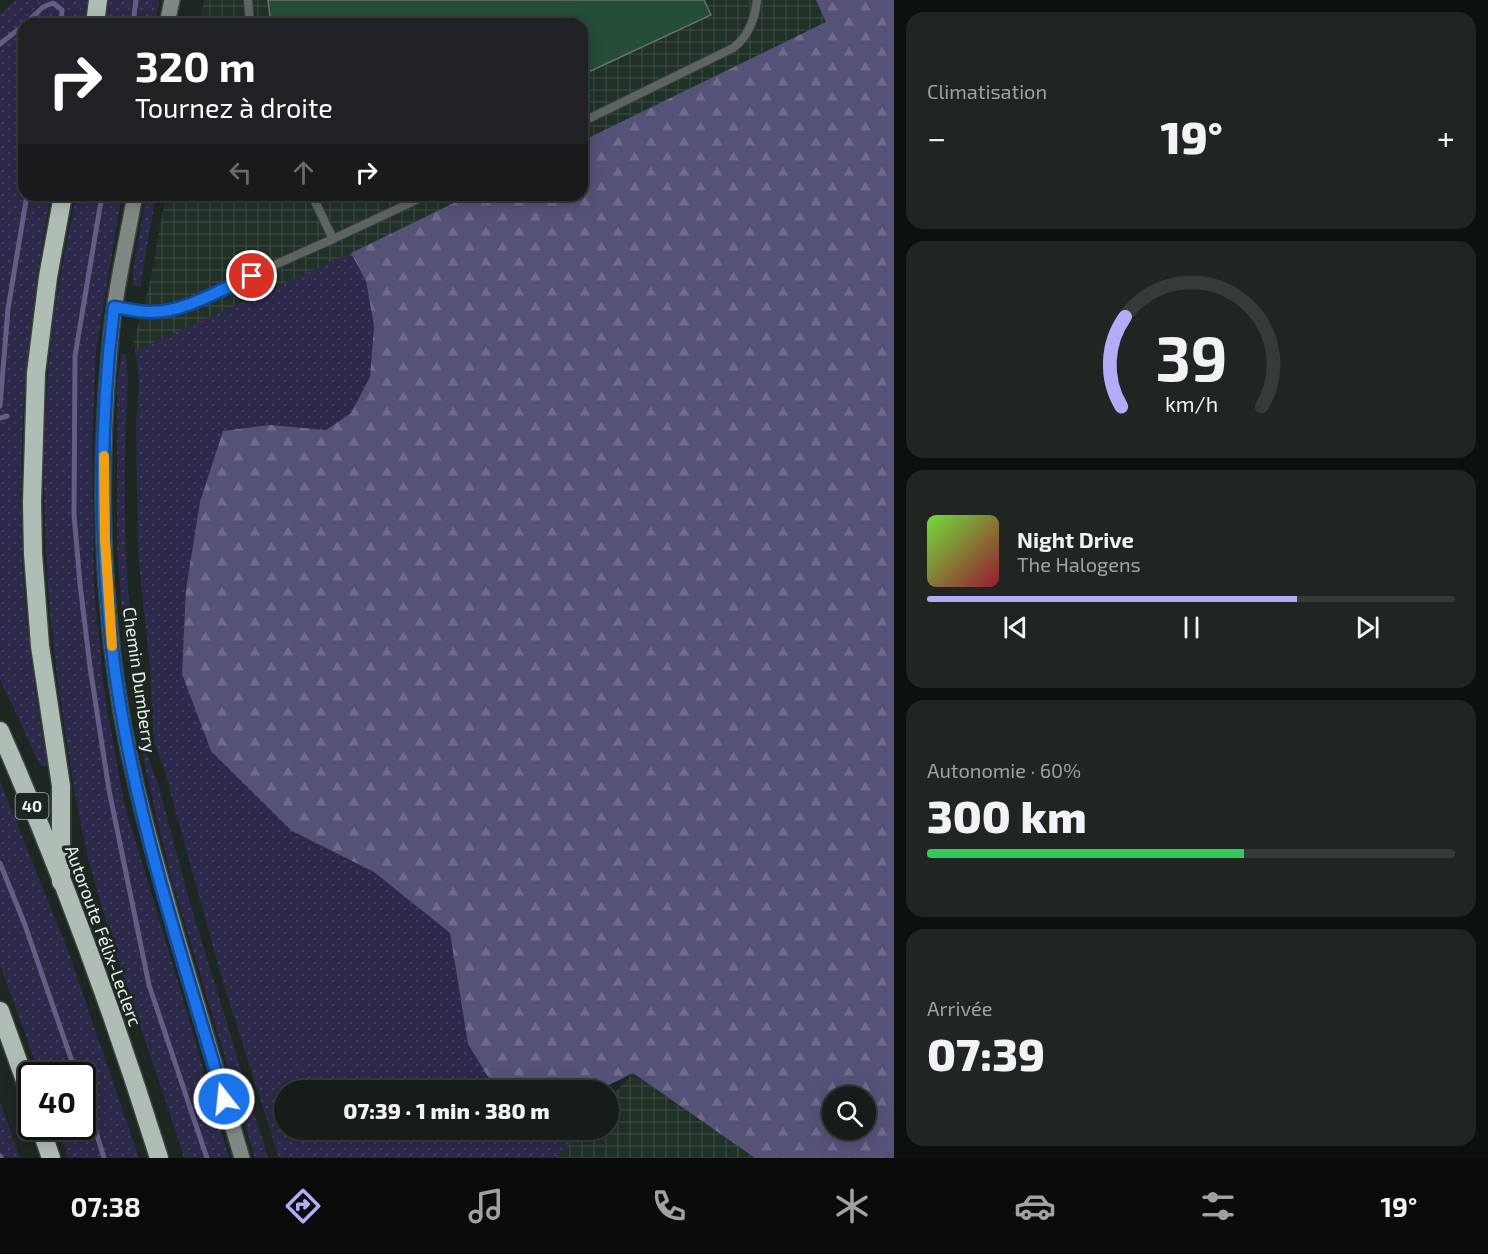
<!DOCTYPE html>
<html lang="fr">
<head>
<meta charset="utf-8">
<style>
	body { margin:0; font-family:"Exo 2",sans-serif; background:#1f2622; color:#f1f3f6; height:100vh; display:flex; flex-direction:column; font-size:22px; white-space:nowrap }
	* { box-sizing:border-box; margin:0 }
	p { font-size:20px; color:#9ea2a2 }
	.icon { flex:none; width:33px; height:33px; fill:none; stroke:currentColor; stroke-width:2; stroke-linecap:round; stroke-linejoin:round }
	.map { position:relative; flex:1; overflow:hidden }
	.drawer { display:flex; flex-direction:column; gap:12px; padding:12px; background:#0c100e; width:594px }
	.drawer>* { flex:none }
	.banner { position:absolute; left:18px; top:18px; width:570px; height:183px; border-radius:18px; box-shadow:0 3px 15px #0003,0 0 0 2px #353b38; background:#202124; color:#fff; overflow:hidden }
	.controls { position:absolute; left:822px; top:1086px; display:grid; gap:12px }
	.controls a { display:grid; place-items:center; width:54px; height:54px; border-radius:50%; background:#161d19; box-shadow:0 3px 15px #0003,0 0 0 2px #353b38; font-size:30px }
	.speed { position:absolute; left:18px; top:1062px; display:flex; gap:12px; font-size:30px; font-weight:700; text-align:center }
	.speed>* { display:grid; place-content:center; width:78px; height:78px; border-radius:50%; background:#161d19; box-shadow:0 3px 15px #0003,0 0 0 2px #353b38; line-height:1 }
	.speed .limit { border:3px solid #111; border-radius:9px; background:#fff; color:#111 }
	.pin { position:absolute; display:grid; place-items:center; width:51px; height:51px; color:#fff; margin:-26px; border:3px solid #fff; border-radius:50%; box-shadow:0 2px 6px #0007 }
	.me { position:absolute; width:66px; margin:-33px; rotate:344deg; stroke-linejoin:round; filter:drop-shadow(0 0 4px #0008) }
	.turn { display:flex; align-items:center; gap:21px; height:126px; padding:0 18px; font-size:27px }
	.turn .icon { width:78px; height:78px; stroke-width:2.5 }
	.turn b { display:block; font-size:42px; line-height:51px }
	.lanes { display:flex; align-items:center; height:57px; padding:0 18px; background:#0003; justify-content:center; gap:30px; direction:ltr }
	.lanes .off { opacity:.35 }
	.big { font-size:45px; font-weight:800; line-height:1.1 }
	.drawer .tile { flex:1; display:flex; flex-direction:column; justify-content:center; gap:9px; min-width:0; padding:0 21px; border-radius:18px; background:#1f2622 }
	.drawer .dial { align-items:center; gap:0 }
	.dial svg { height:156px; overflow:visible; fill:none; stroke:#353b38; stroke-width:7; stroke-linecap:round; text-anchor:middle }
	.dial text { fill:#f1f3f6; stroke:none }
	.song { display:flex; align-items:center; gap:18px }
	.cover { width:72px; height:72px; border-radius:9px; background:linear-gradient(135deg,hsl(100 70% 55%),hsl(350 70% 35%)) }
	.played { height:6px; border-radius:3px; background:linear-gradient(90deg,#b3adf9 70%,#353b38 70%) }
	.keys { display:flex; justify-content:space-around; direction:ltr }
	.heat { display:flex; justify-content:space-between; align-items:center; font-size:33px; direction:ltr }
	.charge { height:9px; border-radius:4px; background:linear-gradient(90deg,#34c759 60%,#353b38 0) }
	.trip { position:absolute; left:274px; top:1080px; width:345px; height:60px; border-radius:30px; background:#161d19; box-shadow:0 3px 15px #0003,0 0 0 2px #353b38; font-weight:800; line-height:60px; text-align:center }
	.tabs { display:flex; height:96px; justify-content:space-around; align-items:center; background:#090c0a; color:#9ea2a2 }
	.tabs .icon { width:42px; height:42px }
	.tabs .selected { color:#b3adf9 }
	.tabs b { font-size:27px; color:#f1f3f6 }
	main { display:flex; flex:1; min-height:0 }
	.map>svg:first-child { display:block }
	.industrial { fill:url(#industrial-grid) }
	.grass { fill:url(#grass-dots) }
	.forest { fill:url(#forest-firs); fill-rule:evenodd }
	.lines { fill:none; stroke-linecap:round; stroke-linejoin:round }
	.stream { stroke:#615f86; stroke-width:5 }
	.building { fill:#244e38; stroke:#67736c; stroke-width:1.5 }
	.lane-casing { stroke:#3a433e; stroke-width:10 }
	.secondary-casing { stroke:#3a433e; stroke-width:18 }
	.highway-casing { stroke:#3a433e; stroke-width:21 }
	.lane { stroke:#5f6461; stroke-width:8 }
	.secondary { stroke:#808883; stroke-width:15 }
	.highway { stroke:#b0bdb5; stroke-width:18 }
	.route-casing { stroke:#114b97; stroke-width:15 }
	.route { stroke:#1a73e8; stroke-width:10 }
	.slow { stroke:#f59e0b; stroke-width:10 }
	.labels { text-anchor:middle; stroke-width:6; stroke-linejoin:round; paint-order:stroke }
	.shield { fill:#1d2721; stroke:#adb5b0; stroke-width:1.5 }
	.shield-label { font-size:16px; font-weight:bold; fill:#ebf2ed }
	.street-label { font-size:18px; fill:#ebf2ed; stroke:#1d2721 }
</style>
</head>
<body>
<main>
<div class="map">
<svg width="894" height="1158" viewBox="0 0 894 1158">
	<defs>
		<pattern id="industrial-grid" width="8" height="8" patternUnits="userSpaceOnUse" patternTransform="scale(1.5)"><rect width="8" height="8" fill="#213128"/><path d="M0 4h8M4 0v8" fill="none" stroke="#37453d"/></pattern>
		<pattern id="grass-dots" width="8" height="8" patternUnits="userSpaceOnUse" patternTransform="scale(1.5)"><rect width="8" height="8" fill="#2d294a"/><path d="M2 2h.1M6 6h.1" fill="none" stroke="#413e5c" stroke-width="1.8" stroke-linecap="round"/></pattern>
		<pattern id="forest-firs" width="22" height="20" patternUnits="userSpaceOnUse" patternTransform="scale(1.5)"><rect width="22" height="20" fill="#555278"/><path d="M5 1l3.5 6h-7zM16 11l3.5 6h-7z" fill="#6e6b8c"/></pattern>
	</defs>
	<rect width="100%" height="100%" fill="#1d2721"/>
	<g class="industrial">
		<path d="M 204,0 L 816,0 L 826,22 L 582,141 L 582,24 L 199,24 Z"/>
		<path d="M 166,195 L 470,195 L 351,253 L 135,351 L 134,340 L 149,286 Z"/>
		<path d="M 633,1073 L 755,1158 L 555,1158 L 581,1130 L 609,1130 L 609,1099 Z"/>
	</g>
	<g class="grass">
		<path d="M 15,0 L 87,0 L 84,24 L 24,24 L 24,195 L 51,195 C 25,331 13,473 26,611 C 30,662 39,713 47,764 L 41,767 L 0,679 L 0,14 Z"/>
		<path d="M 108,0 L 159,0 L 155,24 L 106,24 Z"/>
		<path d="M 76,195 L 122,195 L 96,350 L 92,444 L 94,586 L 105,698 L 124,803 L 178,982 L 229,1158 L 184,1158 C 153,1057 114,959 88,857 C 78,815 71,772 65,730 C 44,602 38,471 51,341 C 56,292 67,243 76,195 Z"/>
		<path d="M 146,195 L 156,195 L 140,287 L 133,285 L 133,270 Z"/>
		<path d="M 351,253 L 366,281 L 374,326 L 370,377 L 351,413 L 326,430 L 270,425 L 292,831 L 374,872 L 450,933 L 468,1044 L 496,1090 L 285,1090 L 285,1130 L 582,1130 L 556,1158 L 279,1158 L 222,979 L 164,769 L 154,742 L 153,730 L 151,680 L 138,553 L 136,423 L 139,390 L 138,368 L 135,351 Z"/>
		<path d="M 123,353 L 126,355 C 130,389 125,422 125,456 C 124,522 126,591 135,657 L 134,664 L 132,665 L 127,661 L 125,653 L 117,548 L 117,385 L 121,355 Z"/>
		<path d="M 137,717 L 140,719 L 145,749 L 158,784 L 188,896 L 268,1158 L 255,1158 L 173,884 L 157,820 L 136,725 Z"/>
		<path d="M 0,781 L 69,953 L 139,1158 L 68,1158 L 58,1127 L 82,1126 L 82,1076 L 40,1075 L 0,965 Z"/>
		<path d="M 0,1101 L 20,1158 L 0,1158 Z"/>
	</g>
	<path class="forest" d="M 816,0 L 894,0 L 894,1158 L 755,1158 L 633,1073 L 599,1090 L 496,1090 L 468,1044 L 450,933 L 374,872 L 292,831 L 211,751 L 182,674 L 186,589 L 200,502 L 223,431 L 270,425 L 326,430 L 351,413 L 370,377 L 374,326 L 366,281 L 351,253 L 470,195 L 582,195 L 582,141 L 826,22 ZM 832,1096 L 866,1096 L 866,1130 L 832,1130 Z"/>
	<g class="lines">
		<g class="stream">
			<path d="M 25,24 L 43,7 L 53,3 L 62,10 L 61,24"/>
			<path d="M 133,24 L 136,0"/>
			<path d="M 0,44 L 24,25"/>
			<path d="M 102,195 L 75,356 L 74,514 L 80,584 L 90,667 L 109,790 L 149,985 L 207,1158"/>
			<path d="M 0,406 L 8,309 L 27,195"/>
			<path d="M 0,418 L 7,416"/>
			<path d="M 0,863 L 25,925 L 77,1076"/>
			<path d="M 82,1090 L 86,1102"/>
			<path d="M 96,1132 L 104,1158"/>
			<path d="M 0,1156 L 1,1158"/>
		</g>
	</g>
	<path class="building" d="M 268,0 L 704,0 L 711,15 L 582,75 L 582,24 L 271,24 Z"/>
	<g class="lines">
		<g class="lane-casing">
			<g id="lane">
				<path d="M 248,0 L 250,24"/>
				<path d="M 582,122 L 733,48 C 749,36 755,19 757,0"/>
				<path d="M 333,239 L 427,195"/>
				<path d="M 114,307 L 151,312 L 177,308 L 333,239 L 312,195"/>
			</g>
		</g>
		<g class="secondary-casing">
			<g id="secondary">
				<path d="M 167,24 L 172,0"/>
				<path d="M 135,195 C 126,245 114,295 110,346 C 99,464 101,588 120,705 C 133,785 156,862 178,940 C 199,1013 221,1085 242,1158"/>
			</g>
		</g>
		<g class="highway-casing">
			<g id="highway">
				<path d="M 95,24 L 98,0"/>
				<path d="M 0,731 C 61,870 114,1014 159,1158"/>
				<path d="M 61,882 L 61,786 L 40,646 L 33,554 L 32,502 L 36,373 L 48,277 L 63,195"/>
				<path d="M 0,1011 L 32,1100"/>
				<path d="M 40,1126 L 51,1158"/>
			</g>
		</g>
		<use href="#lane" class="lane"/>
		<use href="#secondary" class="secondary"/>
		<use href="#highway" class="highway"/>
	</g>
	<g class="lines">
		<g class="route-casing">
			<path id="route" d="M 224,1099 C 188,976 147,853 124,727 C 99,593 97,442 114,307 C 127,309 139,312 151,312 C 186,312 221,289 252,276"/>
		</g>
		<use href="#route" class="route"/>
		<path class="slow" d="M 104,456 L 105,539 L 112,646"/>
	</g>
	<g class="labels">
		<rect class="shield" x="15.5" y="793" width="33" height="26" rx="4.5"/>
		<g class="shield-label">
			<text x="32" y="812">40</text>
		</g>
		<g class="street-label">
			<text transform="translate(139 680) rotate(82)" y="6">Chemin Dumberry</text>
			<text transform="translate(103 936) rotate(70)" y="6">Autoroute Félix-Leclerc</text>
		</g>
	</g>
</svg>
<div class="controls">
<a><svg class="icon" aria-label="search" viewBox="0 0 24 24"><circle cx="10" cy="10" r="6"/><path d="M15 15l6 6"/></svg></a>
</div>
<div class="speed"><div class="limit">40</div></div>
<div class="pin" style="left:252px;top:276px;background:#d93025"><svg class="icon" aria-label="arrive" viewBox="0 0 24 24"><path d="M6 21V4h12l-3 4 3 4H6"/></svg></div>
<svg class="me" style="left:224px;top:1099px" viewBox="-20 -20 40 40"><circle r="17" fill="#1a73e8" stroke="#fff" stroke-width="3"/><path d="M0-11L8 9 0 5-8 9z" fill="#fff"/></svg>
<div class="trip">07:39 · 1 min · 380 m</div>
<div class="banner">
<div class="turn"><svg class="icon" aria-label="right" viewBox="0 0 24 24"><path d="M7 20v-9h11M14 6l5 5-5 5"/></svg><div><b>320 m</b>Tournez à droite</div></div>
<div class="lanes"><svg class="icon off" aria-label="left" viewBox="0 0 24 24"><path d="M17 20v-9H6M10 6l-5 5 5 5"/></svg><svg class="icon off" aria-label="ahead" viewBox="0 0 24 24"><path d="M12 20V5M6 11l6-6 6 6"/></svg><svg class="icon" aria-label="right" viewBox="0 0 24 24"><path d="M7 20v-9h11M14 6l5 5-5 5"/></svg></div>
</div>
</div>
<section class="drawer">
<div class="tile"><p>Climatisation</p>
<div class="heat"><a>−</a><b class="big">19°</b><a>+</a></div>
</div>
<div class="tile dial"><svg viewBox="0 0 100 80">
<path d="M14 69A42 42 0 1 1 86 69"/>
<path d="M14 69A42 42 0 0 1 16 23" stroke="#b3adf9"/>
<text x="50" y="56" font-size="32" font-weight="700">39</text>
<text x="50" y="72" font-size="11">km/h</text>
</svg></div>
<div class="tile">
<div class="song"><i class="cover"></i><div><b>Night Drive</b><p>The Halogens</p></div></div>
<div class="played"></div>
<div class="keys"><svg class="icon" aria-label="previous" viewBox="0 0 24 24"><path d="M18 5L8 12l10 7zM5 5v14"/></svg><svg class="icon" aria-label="pause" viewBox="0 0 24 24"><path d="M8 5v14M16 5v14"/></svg><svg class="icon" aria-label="next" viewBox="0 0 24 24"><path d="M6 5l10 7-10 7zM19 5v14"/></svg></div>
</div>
<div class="tile"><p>Autonomie · 60%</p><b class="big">300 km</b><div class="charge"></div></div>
<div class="tile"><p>Arrivée</p><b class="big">07:39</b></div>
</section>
</main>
<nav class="tabs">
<b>07:38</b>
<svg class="icon selected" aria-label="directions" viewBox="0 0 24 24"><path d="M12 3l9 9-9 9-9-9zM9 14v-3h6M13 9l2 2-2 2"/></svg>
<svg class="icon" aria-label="music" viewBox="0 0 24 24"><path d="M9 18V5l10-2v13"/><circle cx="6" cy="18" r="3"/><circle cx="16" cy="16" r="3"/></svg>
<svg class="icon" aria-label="phone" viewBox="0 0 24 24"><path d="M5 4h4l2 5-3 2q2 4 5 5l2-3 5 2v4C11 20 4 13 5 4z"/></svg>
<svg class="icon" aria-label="climate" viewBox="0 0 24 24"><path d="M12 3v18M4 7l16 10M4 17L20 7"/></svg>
<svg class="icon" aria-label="car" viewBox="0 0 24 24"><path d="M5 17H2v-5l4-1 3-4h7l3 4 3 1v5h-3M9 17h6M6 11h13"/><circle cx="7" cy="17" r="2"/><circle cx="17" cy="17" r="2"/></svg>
<svg class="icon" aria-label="filters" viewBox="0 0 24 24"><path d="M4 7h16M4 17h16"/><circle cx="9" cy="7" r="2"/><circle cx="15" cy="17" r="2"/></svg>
<b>19°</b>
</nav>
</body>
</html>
